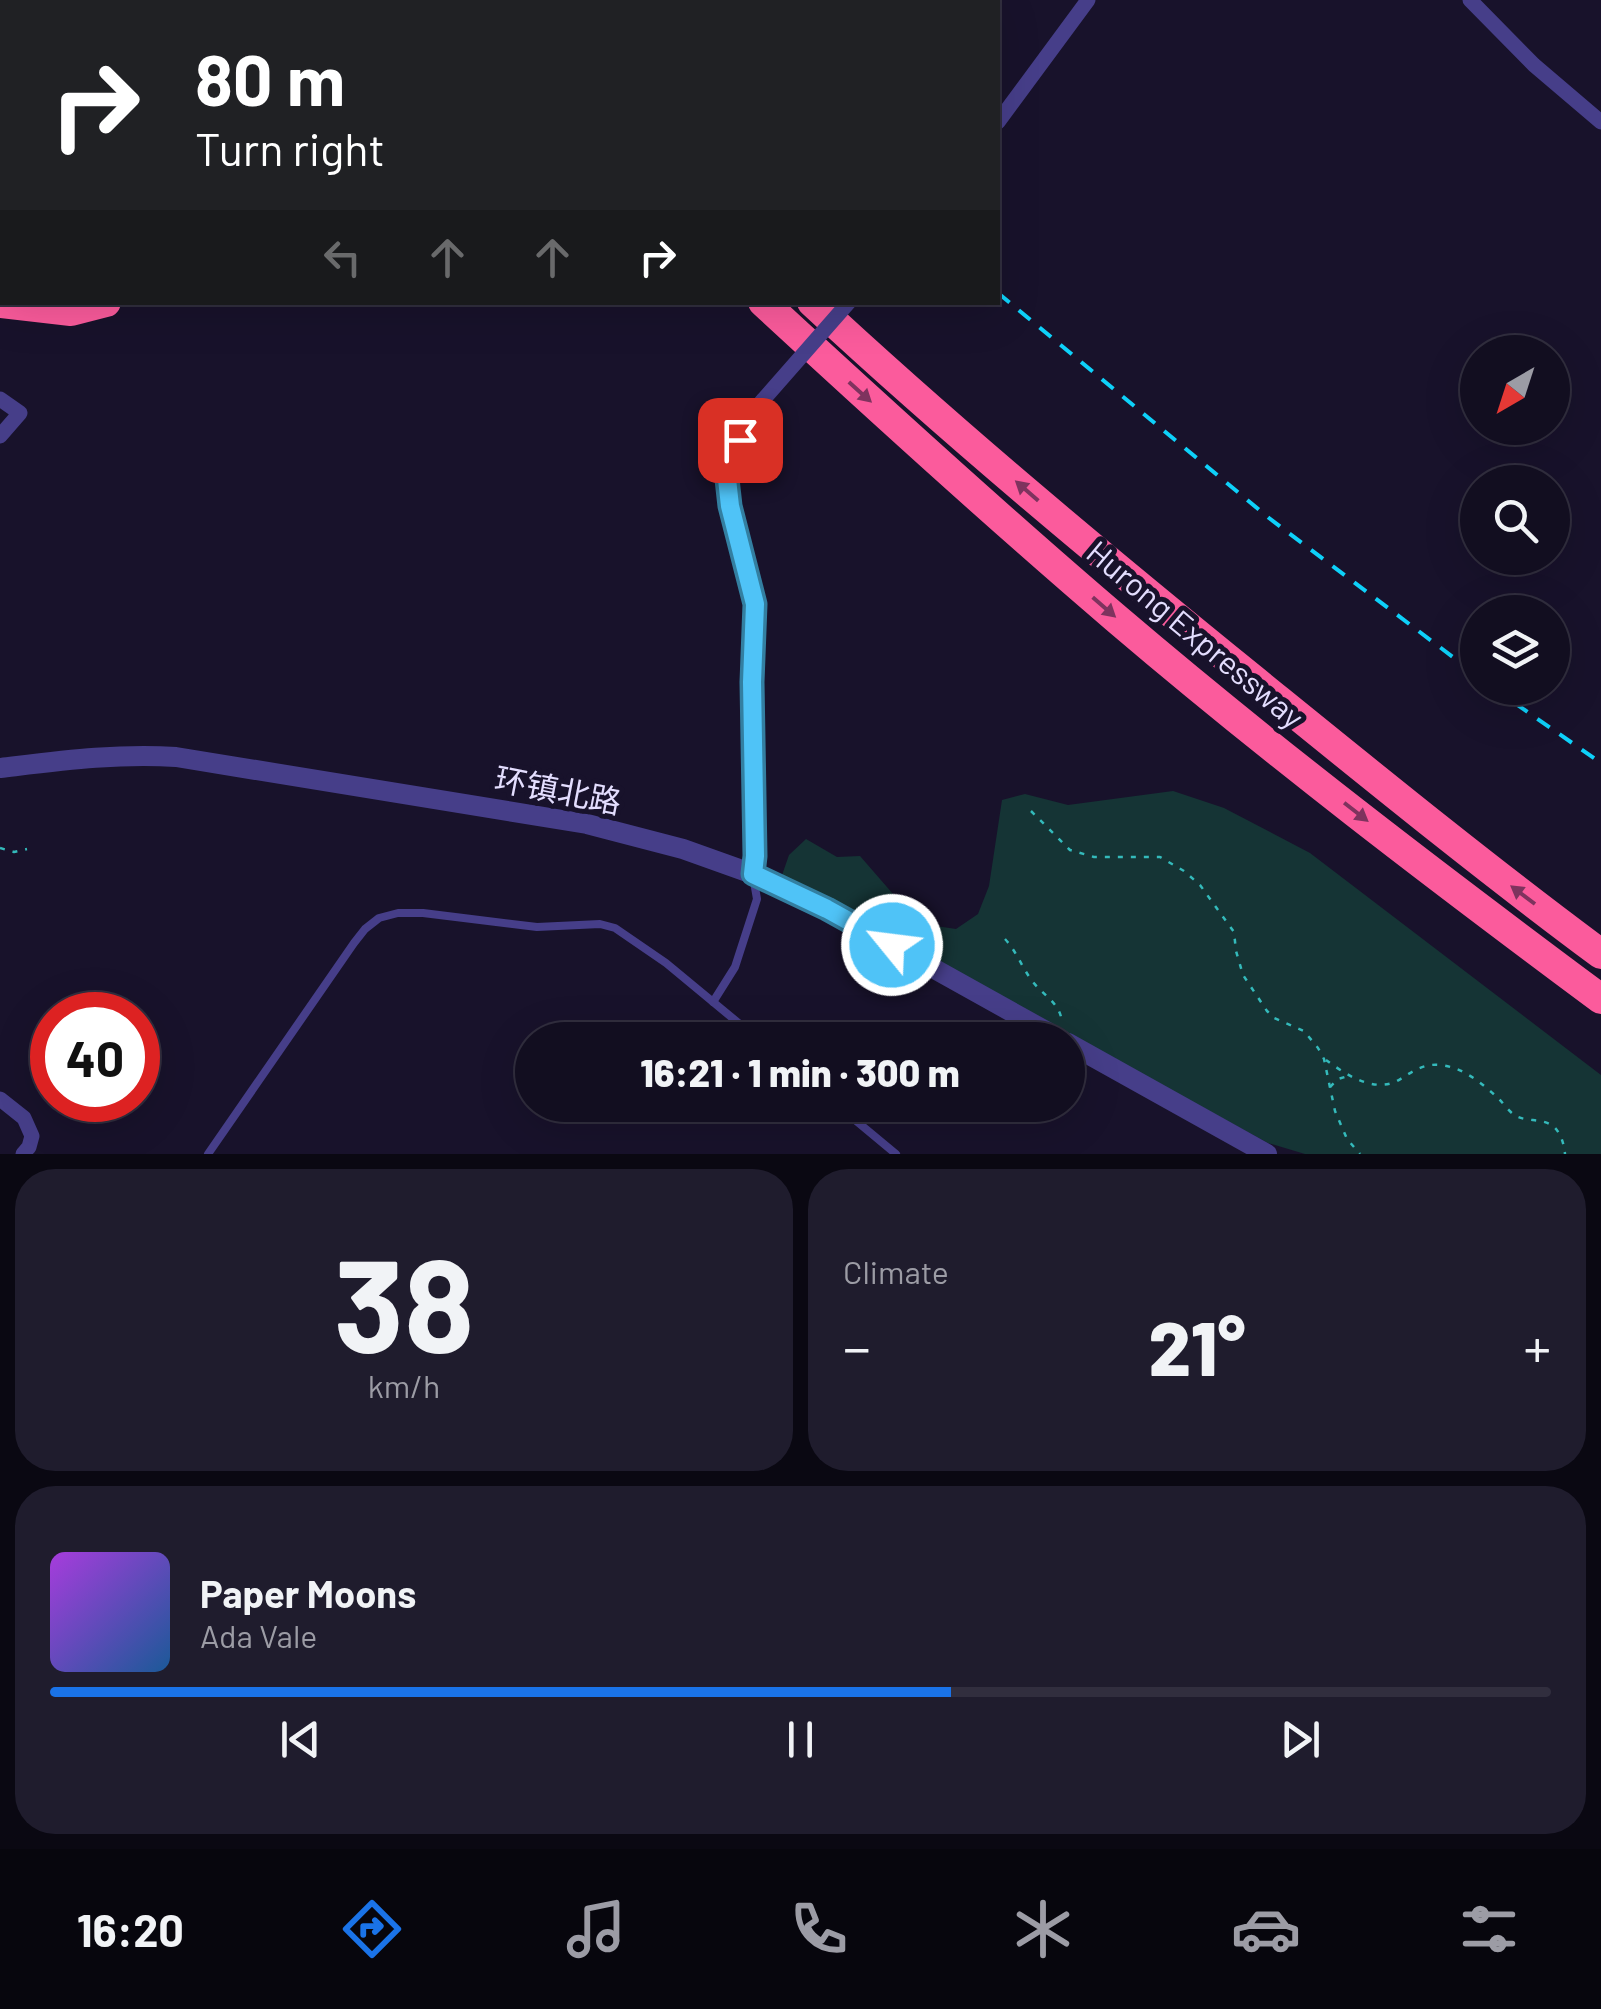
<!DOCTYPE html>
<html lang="en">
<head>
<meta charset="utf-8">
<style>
	body { margin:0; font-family:Barlow,"Noto Sans SC",sans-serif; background:#1f1c2d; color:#f1f3f6; height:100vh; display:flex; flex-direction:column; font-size:38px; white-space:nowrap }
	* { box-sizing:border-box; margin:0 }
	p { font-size:32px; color:#9c9ca5 }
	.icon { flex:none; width:55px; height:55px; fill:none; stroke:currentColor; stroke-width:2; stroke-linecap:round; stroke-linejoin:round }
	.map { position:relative; height:1154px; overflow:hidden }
	.details { display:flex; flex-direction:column; gap:15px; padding:15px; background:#0a0812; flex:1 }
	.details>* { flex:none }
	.banner { position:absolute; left:0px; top:0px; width:1000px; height:305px; box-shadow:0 10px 40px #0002,0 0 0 2px #312e3e; background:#202124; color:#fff; overflow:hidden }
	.needle { width:65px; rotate:219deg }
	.tools { position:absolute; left:1460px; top:335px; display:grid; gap:20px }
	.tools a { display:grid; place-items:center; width:110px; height:110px; border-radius:50%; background:#120e20; box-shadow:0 10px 40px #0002,0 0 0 2px #312e3e; font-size:50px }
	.speed { position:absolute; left:30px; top:992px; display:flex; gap:20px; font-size:50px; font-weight:700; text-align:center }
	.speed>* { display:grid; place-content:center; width:130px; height:130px; border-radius:50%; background:#120e20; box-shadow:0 10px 40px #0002,0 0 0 2px #312e3e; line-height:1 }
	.speed .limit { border:15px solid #d22; background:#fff; color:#111 }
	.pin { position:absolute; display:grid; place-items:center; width:85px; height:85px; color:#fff; margin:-42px; border-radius:20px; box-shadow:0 5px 15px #0006 }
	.me { position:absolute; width:110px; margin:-55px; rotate:299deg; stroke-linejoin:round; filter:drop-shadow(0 0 8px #0008) }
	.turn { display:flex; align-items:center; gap:35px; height:210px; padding:0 30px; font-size:45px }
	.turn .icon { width:130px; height:130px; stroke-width:2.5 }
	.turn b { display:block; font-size:70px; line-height:85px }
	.lanes { display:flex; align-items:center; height:95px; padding:0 30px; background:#0003; justify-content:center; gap:50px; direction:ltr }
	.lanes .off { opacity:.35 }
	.big { font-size:75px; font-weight:800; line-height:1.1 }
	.details .tile { flex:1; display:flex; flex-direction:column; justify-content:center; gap:15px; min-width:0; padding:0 35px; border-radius:40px; background:#1f1c2d }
	.details .dial { align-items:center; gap:0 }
	.dial b { font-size:130px; line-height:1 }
	.song { display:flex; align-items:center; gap:30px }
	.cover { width:120px; height:120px; border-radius:15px; background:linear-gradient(135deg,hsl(280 70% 55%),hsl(210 70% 35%)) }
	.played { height:10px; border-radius:5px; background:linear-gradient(90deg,#1a73e8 60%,#312e3e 60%) }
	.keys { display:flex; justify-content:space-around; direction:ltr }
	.heat { display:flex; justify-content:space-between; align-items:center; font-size:55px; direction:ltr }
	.details .tiles { flex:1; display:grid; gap:15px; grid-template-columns:1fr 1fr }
	.tile:last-child { grid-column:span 2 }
	.trip { position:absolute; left:515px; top:1022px; width:570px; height:100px; border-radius:50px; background:#120e20; box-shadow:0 10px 40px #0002,0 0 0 2px #312e3e; font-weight:800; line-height:100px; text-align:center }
	.dock { display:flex; height:160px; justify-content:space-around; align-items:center; background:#07060d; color:#9c9ca5 }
	.dock .icon { width:70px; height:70px }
	.dock .selected { color:#1a73e8 }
	.dock b { font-size:45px; color:#f1f3f6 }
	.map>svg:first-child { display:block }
	.green { fill:#153435 }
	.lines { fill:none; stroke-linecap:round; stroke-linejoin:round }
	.path { stroke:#34babb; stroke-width:2.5; stroke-dasharray:5 8; stroke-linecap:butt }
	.service { stroke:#463e89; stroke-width:8 }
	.minor { stroke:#463e89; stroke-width:15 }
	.tertiary { stroke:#463e89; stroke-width:20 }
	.motorway { stroke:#fb5b9c; stroke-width:30 }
	.rail { stroke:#0ed1f9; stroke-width:4; stroke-dasharray:15 12; stroke-linecap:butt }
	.minor-bridge { stroke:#463e89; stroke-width:15 }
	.oneway { fill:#7e335e }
	.route-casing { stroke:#337fa1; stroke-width:25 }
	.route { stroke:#4fc3f7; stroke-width:18 }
	.labels { text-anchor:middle; stroke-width:10; stroke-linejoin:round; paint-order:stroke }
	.street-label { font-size:32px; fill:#e3ddfe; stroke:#18122b }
</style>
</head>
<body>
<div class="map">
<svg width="1601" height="1154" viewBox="0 0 1601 1154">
	<rect width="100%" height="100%" fill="#18122b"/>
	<path class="green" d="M 1173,791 L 1224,808 L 1310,853 L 1601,1075 L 1601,1154 L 1305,1154 L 1268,1143 L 781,878 L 789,855 L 806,839 L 837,857 L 860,856 L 900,902 L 929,925 L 956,929 L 978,914 L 989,886 L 1002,800 L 1025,794 L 1068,805 Z"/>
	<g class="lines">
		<g class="path">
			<path d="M 1031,811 L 1070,850 L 1094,857 L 1160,857 L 1184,871 L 1200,885 L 1234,932 L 1236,951 L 1243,975 L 1267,1011 L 1274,1018 L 1304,1031 L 1318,1048 L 1324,1059 L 1335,1111 L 1347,1139 L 1360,1154"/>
			<path d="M 0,848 L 14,852 L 27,849"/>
			<path d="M 1005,939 C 1017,952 1022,968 1033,982 C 1044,996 1060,1003 1062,1022"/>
			<path d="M 1326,1060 C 1345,1074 1373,1093 1397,1081 C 1411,1073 1422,1063 1440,1065 C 1463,1067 1483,1084 1499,1099 C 1504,1104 1509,1112 1516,1116 C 1527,1122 1542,1118 1553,1126 C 1561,1133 1564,1144 1565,1154"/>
			<path d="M 1330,1087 L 1338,1079 L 1348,1076"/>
		</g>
		<g class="service">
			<path d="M 713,1002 L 735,967 L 757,899 L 753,876"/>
			<path d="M 837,1105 L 896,1154"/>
			<path d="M 208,1154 L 354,943 L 365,929 L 379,918 L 398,913 L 423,913 L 537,927 L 600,924 L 615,928 L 666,963 L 759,1040"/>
		</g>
		<g class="minor">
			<path d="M 1470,0 L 1534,65 L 1601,122"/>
			<path d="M 998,122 L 1088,0"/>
			<path d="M 0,399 L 20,413 L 0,436"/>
			<path d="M 753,874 L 755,856 L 752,682 L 755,604 L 730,506 L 726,470 L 754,410 L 763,400"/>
			<path d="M 0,1099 L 24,1118 L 32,1136 L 29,1147 L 23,1154"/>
		</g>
		<g class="tertiary">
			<path d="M 0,768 C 59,761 117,753 176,757 L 587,824 L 683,849 L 753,874 L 827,909 L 1062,1040"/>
			<path d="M 1068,1043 L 1267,1154"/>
		</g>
		<g class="motorway">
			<path d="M 119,0 L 120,2"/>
			<path d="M 446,0 L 449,2"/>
			<path d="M 498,0 L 500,2"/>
			<path d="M 0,78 L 2,77"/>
			<path d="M 763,302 C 880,410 997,517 1118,620 C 1274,753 1437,877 1601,999"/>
			<path d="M 812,302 C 953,433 1101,556 1250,677 C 1366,771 1481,865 1601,954"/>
			<path d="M 0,303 L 71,311 L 106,302"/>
		</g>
		<g class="rail">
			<path d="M 998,293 L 1269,518 L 1478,676"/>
			<path d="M 1493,688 L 1601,763"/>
		</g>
		<path class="minor-bridge" d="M 763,400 L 849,302"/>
	</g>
	<defs><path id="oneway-solid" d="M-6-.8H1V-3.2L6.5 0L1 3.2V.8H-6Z" transform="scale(2.5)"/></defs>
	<g class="oneway">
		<use href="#oneway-solid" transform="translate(860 392) rotate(42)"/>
		<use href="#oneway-solid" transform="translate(1027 491) rotate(-139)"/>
		<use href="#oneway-solid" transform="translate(1104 607) rotate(41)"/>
		<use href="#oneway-solid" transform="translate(1356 812) rotate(38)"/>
		<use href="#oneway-solid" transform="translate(1523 895) rotate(-143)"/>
	</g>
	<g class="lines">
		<g class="route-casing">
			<path id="route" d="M 740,440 L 726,470 L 730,506 L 755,604 L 752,682 L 755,856 L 753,874 L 827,909 L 892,945"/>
		</g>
		<use href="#route" class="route"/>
	</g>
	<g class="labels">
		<g class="street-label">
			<text transform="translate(1195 635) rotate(40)" y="11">Hurong Expressway</text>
			<text transform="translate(558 791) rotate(11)" y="11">环镇北路</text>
		</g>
	</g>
</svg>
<div class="tools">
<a><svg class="needle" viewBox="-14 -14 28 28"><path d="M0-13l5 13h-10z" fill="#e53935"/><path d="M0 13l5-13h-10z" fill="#9c9ca5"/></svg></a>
<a><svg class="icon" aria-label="search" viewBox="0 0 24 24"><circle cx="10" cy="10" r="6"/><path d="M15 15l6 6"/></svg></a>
<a><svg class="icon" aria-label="layers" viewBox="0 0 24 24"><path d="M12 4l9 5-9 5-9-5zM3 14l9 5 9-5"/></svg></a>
</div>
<div class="speed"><div class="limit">40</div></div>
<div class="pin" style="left:740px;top:440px;background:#d93025"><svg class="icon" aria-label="arrive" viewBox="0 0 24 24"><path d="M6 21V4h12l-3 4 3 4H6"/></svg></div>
<svg class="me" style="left:892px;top:945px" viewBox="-20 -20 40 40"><circle r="17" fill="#4fc3f7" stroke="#fff" stroke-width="3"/><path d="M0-11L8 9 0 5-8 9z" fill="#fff"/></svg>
<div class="trip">16:21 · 1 min · 300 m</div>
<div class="banner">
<div class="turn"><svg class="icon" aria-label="right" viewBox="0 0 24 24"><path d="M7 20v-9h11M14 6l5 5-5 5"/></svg><div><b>80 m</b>Turn right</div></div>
<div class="lanes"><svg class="icon off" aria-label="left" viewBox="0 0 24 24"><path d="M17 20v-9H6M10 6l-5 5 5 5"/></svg><svg class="icon off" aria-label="ahead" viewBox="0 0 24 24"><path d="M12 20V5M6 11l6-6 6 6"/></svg><svg class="icon off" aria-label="ahead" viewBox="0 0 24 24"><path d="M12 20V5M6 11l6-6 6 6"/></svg><svg class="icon" aria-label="right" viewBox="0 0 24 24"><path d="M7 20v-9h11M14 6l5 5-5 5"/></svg></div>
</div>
</div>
<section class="details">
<div class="tiles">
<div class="tile dial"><b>38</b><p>km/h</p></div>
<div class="tile"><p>Climate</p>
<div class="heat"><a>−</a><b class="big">21°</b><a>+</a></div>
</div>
<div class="tile">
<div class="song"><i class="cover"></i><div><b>Paper Moons</b><p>Ada Vale</p></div></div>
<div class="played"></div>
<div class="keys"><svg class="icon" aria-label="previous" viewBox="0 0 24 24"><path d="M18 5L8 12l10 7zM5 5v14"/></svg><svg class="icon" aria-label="pause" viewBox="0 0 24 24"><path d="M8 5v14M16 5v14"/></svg><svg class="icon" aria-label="next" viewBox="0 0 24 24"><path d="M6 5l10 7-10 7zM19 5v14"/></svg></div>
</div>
</div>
</section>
<nav class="dock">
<b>16:20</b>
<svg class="icon selected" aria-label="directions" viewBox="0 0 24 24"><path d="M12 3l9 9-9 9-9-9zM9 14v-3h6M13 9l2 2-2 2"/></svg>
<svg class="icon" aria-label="music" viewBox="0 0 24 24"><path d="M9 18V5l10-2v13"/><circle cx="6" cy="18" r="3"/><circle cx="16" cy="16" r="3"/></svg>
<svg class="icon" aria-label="phone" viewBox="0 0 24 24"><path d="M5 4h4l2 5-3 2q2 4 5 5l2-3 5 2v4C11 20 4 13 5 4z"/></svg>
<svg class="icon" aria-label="climate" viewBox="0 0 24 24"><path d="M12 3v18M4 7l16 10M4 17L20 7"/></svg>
<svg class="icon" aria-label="car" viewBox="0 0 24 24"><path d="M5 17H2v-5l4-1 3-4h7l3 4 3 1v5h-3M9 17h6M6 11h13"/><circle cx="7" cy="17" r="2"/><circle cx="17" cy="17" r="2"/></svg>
<svg class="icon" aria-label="filters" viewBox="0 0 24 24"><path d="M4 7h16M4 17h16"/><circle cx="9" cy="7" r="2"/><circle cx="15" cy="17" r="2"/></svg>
</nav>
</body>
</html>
